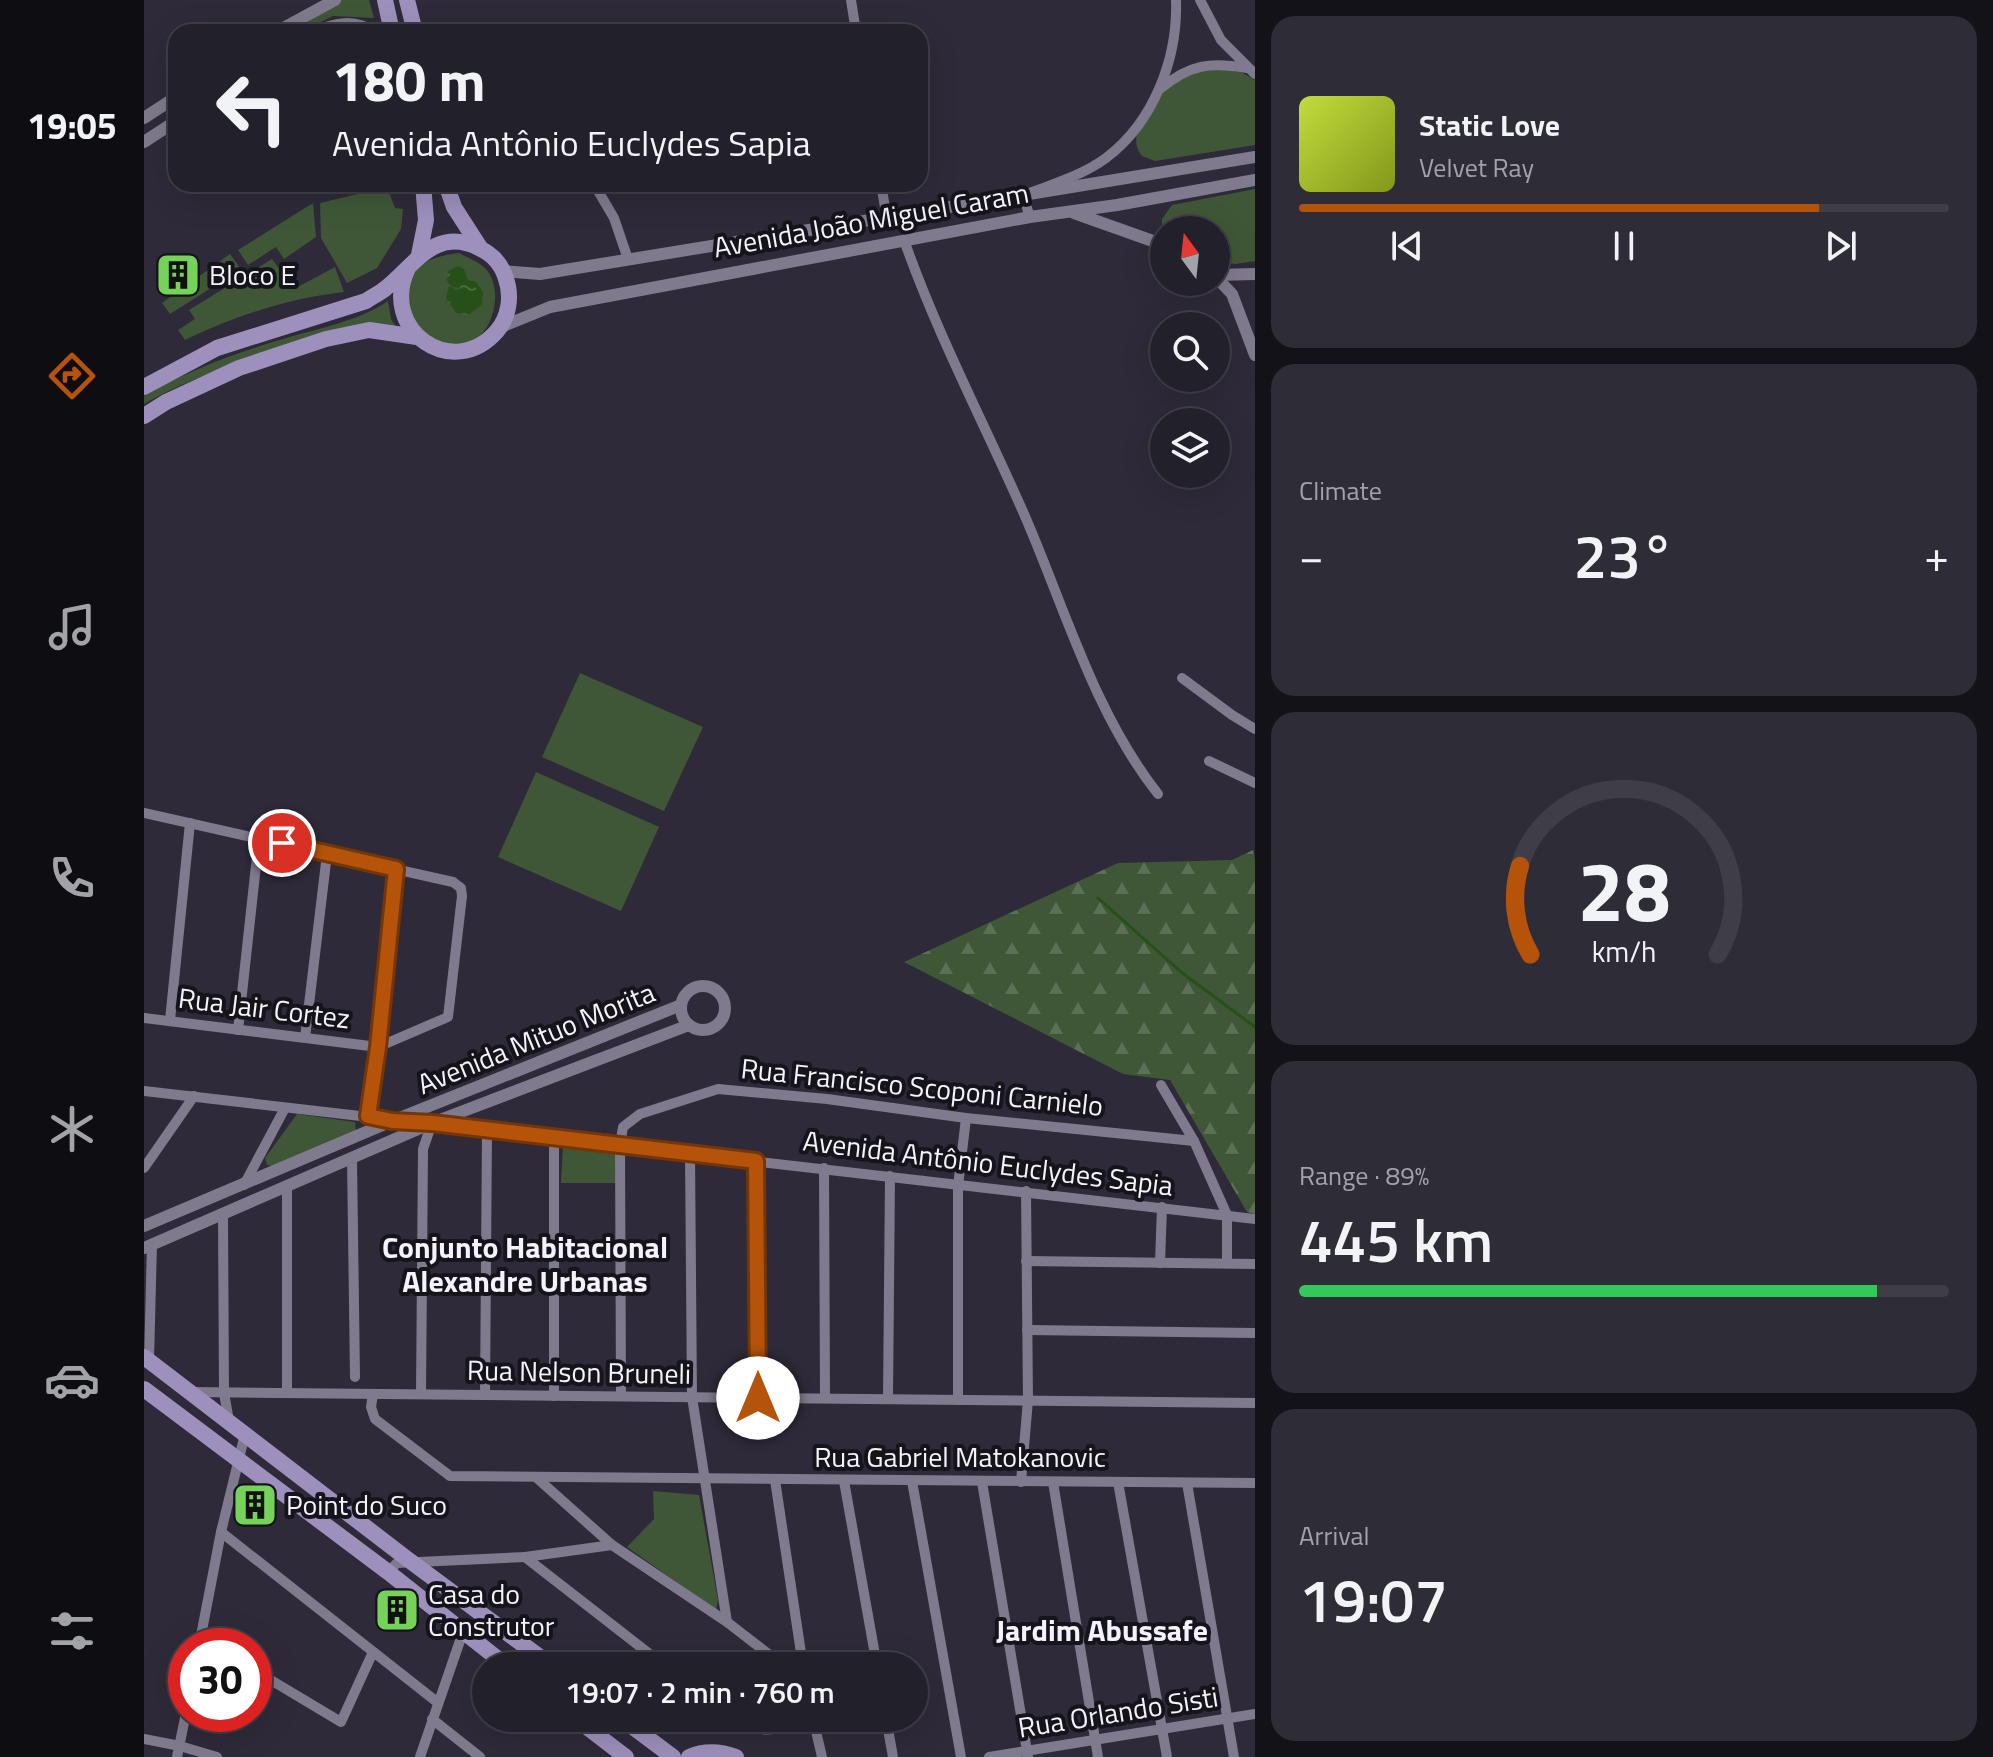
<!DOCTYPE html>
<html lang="en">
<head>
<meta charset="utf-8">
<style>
	body { margin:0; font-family:"Titillium Web",sans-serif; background:#2e2d37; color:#f1f3f6; height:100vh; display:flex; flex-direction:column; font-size:30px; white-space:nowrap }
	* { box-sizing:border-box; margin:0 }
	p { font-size:26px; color:#a2a3a9 }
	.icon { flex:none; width:44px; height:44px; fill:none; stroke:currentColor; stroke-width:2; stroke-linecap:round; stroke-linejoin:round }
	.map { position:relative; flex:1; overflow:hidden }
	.side { display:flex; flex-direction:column; gap:16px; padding:16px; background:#131218; width:738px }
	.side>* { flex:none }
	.guide { position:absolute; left:24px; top:24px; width:760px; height:168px; border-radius:24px; box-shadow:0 8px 32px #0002,0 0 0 2px #3f3e47; background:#22202b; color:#f1f3f6; overflow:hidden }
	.needle { width:52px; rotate:345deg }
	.controls { position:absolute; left:1006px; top:216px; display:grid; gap:16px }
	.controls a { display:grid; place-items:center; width:80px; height:80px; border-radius:50%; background:#22202b; box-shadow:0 8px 32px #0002,0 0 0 2px #3f3e47; font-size:40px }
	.speed { position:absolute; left:24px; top:1628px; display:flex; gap:16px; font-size:40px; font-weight:700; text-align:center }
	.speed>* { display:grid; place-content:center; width:104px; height:104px; border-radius:50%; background:#22202b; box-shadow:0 8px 32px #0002,0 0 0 2px #3f3e47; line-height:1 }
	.speed .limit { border:12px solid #d22; background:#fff; color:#111 }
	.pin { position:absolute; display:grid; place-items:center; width:68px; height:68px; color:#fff; margin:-34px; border:4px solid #fff; border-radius:50%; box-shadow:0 2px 8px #0007 }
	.me { position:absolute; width:88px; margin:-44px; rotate:0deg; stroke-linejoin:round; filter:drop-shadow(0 0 6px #0008) }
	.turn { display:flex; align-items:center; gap:28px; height:168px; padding:0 32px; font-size:36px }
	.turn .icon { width:104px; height:104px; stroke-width:2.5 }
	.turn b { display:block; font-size:56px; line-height:68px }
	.big { font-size:60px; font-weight:600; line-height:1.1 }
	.side .card { flex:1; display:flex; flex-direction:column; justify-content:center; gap:12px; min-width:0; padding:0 28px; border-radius:24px; background:#2e2d37 }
	.side .dial { align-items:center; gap:0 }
	.dial svg { height:208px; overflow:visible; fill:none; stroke:#3f3e47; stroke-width:7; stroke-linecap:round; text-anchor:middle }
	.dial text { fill:#f1f3f6; stroke:none }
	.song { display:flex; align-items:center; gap:24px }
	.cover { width:96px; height:96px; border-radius:12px; background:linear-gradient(135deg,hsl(70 70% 55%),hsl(70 70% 35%)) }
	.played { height:8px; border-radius:4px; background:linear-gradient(90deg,#b45309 80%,#3f3e47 80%) }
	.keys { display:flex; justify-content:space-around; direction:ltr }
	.heat { display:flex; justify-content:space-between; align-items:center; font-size:44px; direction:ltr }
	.charge { height:12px; border-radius:6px; background:linear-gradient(90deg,#34c759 89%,#3f3e47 0) }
	.trip { position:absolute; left:328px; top:1652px; width:456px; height:80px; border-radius:40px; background:#22202b; box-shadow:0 8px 32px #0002,0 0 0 2px #3f3e47; font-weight:600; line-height:80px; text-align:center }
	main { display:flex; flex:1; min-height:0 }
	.dock { display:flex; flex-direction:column; width:144px; justify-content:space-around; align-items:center; background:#0e0d11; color:#a2a3a9 }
	.dock .icon { width:56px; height:56px }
	.dock .selected { color:#b45309 }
	.dock b { font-size:36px; color:#f1f3f6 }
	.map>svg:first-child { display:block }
	.green { fill:#3f5737 }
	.forest { fill:url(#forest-firs) }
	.water { fill:url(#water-ripples) }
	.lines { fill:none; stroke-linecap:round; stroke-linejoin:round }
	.stream { stroke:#275019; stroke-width:3 }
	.minor { stroke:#7f7a8d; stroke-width:10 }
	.tertiary { stroke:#7f7a8d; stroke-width:12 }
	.primary { stroke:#9d90bc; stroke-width:16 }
	.route-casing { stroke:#753606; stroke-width:20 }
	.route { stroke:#b45309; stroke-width:14 }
	.labels { text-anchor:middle; stroke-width:8; stroke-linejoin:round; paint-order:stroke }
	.street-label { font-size:28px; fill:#f5f2fd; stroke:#16141b }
	.poi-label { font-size:28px; fill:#f5f2fd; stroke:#16141b; text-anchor:start }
	.neighbourhood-label { font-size:30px; font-weight:bold; fill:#f5f2fd; stroke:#16141b }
</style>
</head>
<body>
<main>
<nav class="dock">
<b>19:05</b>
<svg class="icon selected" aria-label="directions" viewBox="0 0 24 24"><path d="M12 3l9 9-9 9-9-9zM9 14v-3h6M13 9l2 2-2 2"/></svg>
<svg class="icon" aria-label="music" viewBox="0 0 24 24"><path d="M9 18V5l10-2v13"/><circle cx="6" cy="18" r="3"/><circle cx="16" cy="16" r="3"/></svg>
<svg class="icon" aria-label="phone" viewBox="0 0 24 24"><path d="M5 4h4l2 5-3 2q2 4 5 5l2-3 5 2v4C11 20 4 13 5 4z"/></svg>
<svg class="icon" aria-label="climate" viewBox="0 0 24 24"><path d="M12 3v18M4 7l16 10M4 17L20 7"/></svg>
<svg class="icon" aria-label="car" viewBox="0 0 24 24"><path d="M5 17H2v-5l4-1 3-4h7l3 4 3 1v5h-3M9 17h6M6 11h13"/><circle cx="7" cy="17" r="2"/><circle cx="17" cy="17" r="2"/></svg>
<svg class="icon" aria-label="filters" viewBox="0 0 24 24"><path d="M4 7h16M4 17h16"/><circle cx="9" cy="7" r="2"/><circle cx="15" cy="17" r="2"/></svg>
</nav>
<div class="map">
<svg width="1111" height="1757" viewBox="0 0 1111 1757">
	<defs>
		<pattern id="forest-firs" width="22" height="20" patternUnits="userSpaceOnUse" patternTransform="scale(2)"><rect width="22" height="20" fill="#3f5737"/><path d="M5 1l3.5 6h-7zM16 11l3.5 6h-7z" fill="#5b7055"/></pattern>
		<pattern id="water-ripples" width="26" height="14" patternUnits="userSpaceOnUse" patternTransform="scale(2)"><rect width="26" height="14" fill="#275019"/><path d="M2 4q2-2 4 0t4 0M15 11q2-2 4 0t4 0" fill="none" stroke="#476a3b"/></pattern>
	</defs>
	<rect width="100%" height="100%" fill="#2e2a39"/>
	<g class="green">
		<path d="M 197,0 L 225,0 L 230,18 L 189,16 L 156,32 L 136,32 Z"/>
		<path d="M 1061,68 L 1097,72 L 1111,80 L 1111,145 L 1011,161 L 998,156 C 980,134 1009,107 1022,89 L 1029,82 Z"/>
		<path d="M 243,187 L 251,208 L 259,209 L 257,229 L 233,268 L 203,283 L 177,238 L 176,203 Z"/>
		<path d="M 1111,189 L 1111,261 L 1091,264 L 1072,260 L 1072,230 L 1022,230 L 1018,226 L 1018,219 L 1028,205 Z"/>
		<path d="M 169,203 L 172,237 L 140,259 L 132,247 L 104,265 L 94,250 Z"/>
		<path d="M 315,253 C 324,258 335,262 342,269 C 364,295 344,353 306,345 C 294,343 282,335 271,330 C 268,319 262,304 262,292 C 262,263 293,256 315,253 Z"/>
		<path d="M 86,254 L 97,269 L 26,314 L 18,303 Z"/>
		<path d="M 128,259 L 150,289 L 191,267 L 200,292 C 146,298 90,316 41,340 L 34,330 L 51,319 L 45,310 Z"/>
		<path d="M 244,301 L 247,319 L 252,327 C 166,345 78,359 0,404 L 0,396 C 44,371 91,353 139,339 C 175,328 213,322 244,301 Z"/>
		<path d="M 436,673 L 559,727 L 520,811 L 398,757 Z"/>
		<path d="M 392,772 L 515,827 L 477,911 L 354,857 Z"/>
		<path d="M 153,1114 L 211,1122 L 212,1131 L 128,1166 L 123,1165 L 121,1158 Z"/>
		<path d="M 419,1144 L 472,1148 L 472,1183 L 417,1183 Z"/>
		<path d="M 509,1491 L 555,1495 L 574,1600 L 572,1610 L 483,1547 L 510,1519 Z"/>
	</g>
	<path class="forest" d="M 1109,850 L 1111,859 L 1111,1214 L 1103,1212 L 1026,1080 L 979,1074 L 760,962 L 974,863 L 1088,860 Z"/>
	<path class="water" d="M 314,266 L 320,269 L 324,280 L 332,282 L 339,292 L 338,305 L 324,315 L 312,313 L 302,298 L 305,286 L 313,290 L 319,288 L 308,287 L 303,281 L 304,271 Z"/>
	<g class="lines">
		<path class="stream" d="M 954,898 L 1037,972 L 1111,1027"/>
		<g class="minor">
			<path d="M 707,0 L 712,32"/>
			<path d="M 1056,0 L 1077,40 L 1111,74"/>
			<path d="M 1016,89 C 1046,64 1066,62 1103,68"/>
			<path d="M 450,184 L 470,218 L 484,259"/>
			<path d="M 737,184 L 743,219"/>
			<path d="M 886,217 L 881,202 L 883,194 C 909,184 939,175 962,158 C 1010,122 1034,58 1032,0"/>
			<path d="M 760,240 C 793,334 840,423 880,514 C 921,608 950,713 1014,794"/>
			<path d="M 1038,678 L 1088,715 L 1111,729"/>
			<path d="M 1065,761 L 1111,783"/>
			<path d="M 0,813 L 309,882 L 317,888 L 318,896 L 304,1017 L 234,1047 L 0,1018"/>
			<path d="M 26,1020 L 46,823"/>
			<path d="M 94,1030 L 115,838"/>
			<path d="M 161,1038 L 183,854"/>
			<path d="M 1017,1085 L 1050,1141 L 1083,1215 L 1083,1263"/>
			<path d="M 0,1091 L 1111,1219"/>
			<path d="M 224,1116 L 234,1047 L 252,869"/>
			<path d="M 410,1137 L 410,1396"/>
			<path d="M 546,1153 L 548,1397 L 583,1622"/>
			<path d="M 208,1159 L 211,1377"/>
			<path d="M 612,1161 L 614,1398"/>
			<path d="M 0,1168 L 50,1096"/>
			<path d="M 680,1168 L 681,1398"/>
			<path d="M 100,1185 L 141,1108"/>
			<path d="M 143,1187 L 143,1393"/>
			<path d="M 79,1214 L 80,1393 L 85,1421"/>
			<path d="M 882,1261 L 1111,1264"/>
			<path d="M 1016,1263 L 1018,1207"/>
			<path d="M 883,1330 L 1111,1333"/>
			<path d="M 5,1361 L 8,1244"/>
			<path d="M 48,1392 L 1111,1403"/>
			<path d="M 229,1394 L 227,1407 L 231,1419 L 306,1476 L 1111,1483"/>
			<path d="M 277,1394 L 279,1149 L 288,1123"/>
			<path d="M 341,1395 L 343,1130"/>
			<path d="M 477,1396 L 476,1145 L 479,1127 L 496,1114 L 574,1089 L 683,1099 L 822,1118 L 1050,1141"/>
			<path d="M 744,1399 L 746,1176"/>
			<path d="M 814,1400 L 814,1186 L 822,1118"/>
			<path d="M 394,1479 L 468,1545 L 583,1622 L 640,1666"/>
			<path d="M 631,1480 L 659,1666"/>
			<path d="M 700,1481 L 733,1666"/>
			<path d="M 768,1481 L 817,1757"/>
			<path d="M 838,1482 L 884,1757"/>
			<path d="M 877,1482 L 884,1400 L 882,1191"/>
			<path d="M 909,1482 L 954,1757"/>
			<path d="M 974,1482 L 1023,1757"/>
			<path d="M 1043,1483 L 1090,1757"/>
			<path d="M 77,1532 L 293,1702"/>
			<path d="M 381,1557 L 521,1666"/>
			<path d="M 244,1572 L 253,1563 L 381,1557 L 468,1545"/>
			<path d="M 57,1638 L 71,1646"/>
			<path d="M 55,1646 L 77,1532 L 101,1434"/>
			<path d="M 110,1670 L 197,1722 L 229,1652"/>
			<path d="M 588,1718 C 614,1738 641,1727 670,1720"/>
			<path d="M 669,1718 L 678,1757"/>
			<path d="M 742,1718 L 749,1757"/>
			<path d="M 288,1719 L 336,1757"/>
			<path d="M 0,1739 L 36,1746 L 73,1757"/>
			<path d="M 33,1757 L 42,1713"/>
			<path d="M 276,1757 L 319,1632"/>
			<path d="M 845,1757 L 1111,1714"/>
		</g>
		<g class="tertiary">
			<path d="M 132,32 L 191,0"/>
			<path d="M 170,32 C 191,24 209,19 229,32"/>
			<path d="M 0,118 L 32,97"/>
			<path d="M 0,142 L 32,121"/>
			<path d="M 930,213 L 1020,245"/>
			<path d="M 359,271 L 396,274 L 1111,157"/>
			<path d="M 1072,275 L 1111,274"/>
			<path d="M 1072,277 L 1088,294 L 1111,355"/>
			<path d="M 357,327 L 406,307 L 886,217 L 973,205 L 1111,180"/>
			<circle cx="559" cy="1008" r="22"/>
			<path d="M 0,1226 L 248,1121 L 537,1005"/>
			<path d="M 0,1248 L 288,1123 L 545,1025"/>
		</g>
		<g class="primary">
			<path d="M 241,0 L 248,32"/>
			<path d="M 263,0 L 271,32"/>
			<path d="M 302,184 L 310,207 L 337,249"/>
			<path d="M 275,255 L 282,220 L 279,184"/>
			<path d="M 0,387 L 73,348 L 222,301 C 228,297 236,293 242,288 C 271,265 291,226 335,248 C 348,254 358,265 362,279 C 368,296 365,317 353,331 C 309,382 234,330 264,268"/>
			<path d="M 0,416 L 22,402 L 95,368 L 182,339 L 225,330 L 273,337"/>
			<path d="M 0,1357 L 262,1558 L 408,1666"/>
			<path d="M 0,1389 L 244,1572 L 363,1666"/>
			<path d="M 431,1718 L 482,1757"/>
			<path d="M 477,1718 L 529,1757"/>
			<path d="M 545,1757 C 561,1750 576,1751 592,1757"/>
		</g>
	</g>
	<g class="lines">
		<g class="route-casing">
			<path id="route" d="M 138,843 L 252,869 L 234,1047 L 224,1116 L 248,1121 L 288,1123 L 612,1161 L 614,1398"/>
		</g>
		<use href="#route" class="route"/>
	</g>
	<defs>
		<g id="building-square" transform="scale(2.3)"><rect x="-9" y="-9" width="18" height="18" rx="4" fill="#77d259" stroke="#16141b"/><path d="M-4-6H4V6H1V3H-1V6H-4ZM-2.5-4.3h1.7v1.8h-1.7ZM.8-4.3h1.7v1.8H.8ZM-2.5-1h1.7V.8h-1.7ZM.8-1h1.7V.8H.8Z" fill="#111"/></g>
	</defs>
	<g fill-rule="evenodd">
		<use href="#building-square" x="34" y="275"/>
		<use href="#building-square" x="111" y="1505"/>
		<use href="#building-square" x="253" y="1610"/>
	</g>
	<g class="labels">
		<g class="street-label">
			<text transform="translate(727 220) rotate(-10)" y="10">Avenida João Miguel Caram</text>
			<text transform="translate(120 1008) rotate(7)" y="10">Rua Jair Cortez</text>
			<text transform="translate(392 1038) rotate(-22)" y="10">Avenida Mituo Morita</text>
			<text transform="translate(778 1087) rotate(6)" y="10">Rua Francisco Scoponi Carnielo</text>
			<text transform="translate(844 1163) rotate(7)" y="10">Avenida Antônio Euclydes Sapia</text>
			<text transform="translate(435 1372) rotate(1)" y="10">Rua Nelson Bruneli</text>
			<text x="816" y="1467">Rua Gabriel Matokanovic</text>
			<text transform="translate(974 1712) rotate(-9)" y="10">Rua Orlando Sisti</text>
		</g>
		<g class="poi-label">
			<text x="65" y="285">Bloco E</text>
			<text x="142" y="1515">Point do Suco</text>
			<text x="284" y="1604">Casa do<tspan x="284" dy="32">Construtor</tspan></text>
		</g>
		<g class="neighbourhood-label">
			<text x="381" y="1258">Conjunto Habitacional<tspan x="381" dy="34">Alexandre Urbanas</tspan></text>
			<text x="958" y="1641">Jardim Abussafe</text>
		</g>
	</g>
</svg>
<div class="controls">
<a><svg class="needle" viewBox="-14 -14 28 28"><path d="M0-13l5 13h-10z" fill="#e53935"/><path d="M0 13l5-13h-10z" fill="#a2a3a9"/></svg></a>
<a><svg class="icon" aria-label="search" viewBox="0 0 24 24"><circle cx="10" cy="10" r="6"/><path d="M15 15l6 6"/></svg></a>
<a><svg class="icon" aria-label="layers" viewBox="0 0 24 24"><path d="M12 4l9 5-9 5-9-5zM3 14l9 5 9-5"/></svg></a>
</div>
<div class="speed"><div class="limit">30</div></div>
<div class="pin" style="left:138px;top:843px;background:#d93025"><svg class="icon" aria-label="arrive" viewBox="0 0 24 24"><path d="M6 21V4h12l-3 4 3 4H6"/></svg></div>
<svg class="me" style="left:614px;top:1398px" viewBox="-20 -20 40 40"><circle r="19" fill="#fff"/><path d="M0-13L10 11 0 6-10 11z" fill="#b45309"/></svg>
<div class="trip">19:07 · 2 min · 760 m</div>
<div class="guide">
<div class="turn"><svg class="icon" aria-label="left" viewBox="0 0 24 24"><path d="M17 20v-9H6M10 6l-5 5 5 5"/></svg><div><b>180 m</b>Avenida Antônio Euclydes Sapia</div></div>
</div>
</div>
<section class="side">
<div class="card">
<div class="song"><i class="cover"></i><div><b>Static Love</b><p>Velvet Ray</p></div></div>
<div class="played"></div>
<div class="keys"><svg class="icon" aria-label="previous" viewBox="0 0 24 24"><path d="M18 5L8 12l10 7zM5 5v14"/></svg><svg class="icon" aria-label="pause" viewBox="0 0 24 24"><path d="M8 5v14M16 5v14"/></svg><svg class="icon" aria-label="next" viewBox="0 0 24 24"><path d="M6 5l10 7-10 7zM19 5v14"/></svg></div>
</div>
<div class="card"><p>Climate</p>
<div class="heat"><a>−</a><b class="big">23°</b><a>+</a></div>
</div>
<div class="card dial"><svg viewBox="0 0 100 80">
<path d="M14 69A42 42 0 1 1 86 69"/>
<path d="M14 69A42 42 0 0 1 10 35" stroke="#b45309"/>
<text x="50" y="56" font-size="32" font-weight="700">28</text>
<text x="50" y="72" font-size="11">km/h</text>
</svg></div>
<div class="card"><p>Range · 89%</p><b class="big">445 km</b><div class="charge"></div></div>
<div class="card"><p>Arrival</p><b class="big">19:07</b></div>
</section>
</main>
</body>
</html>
